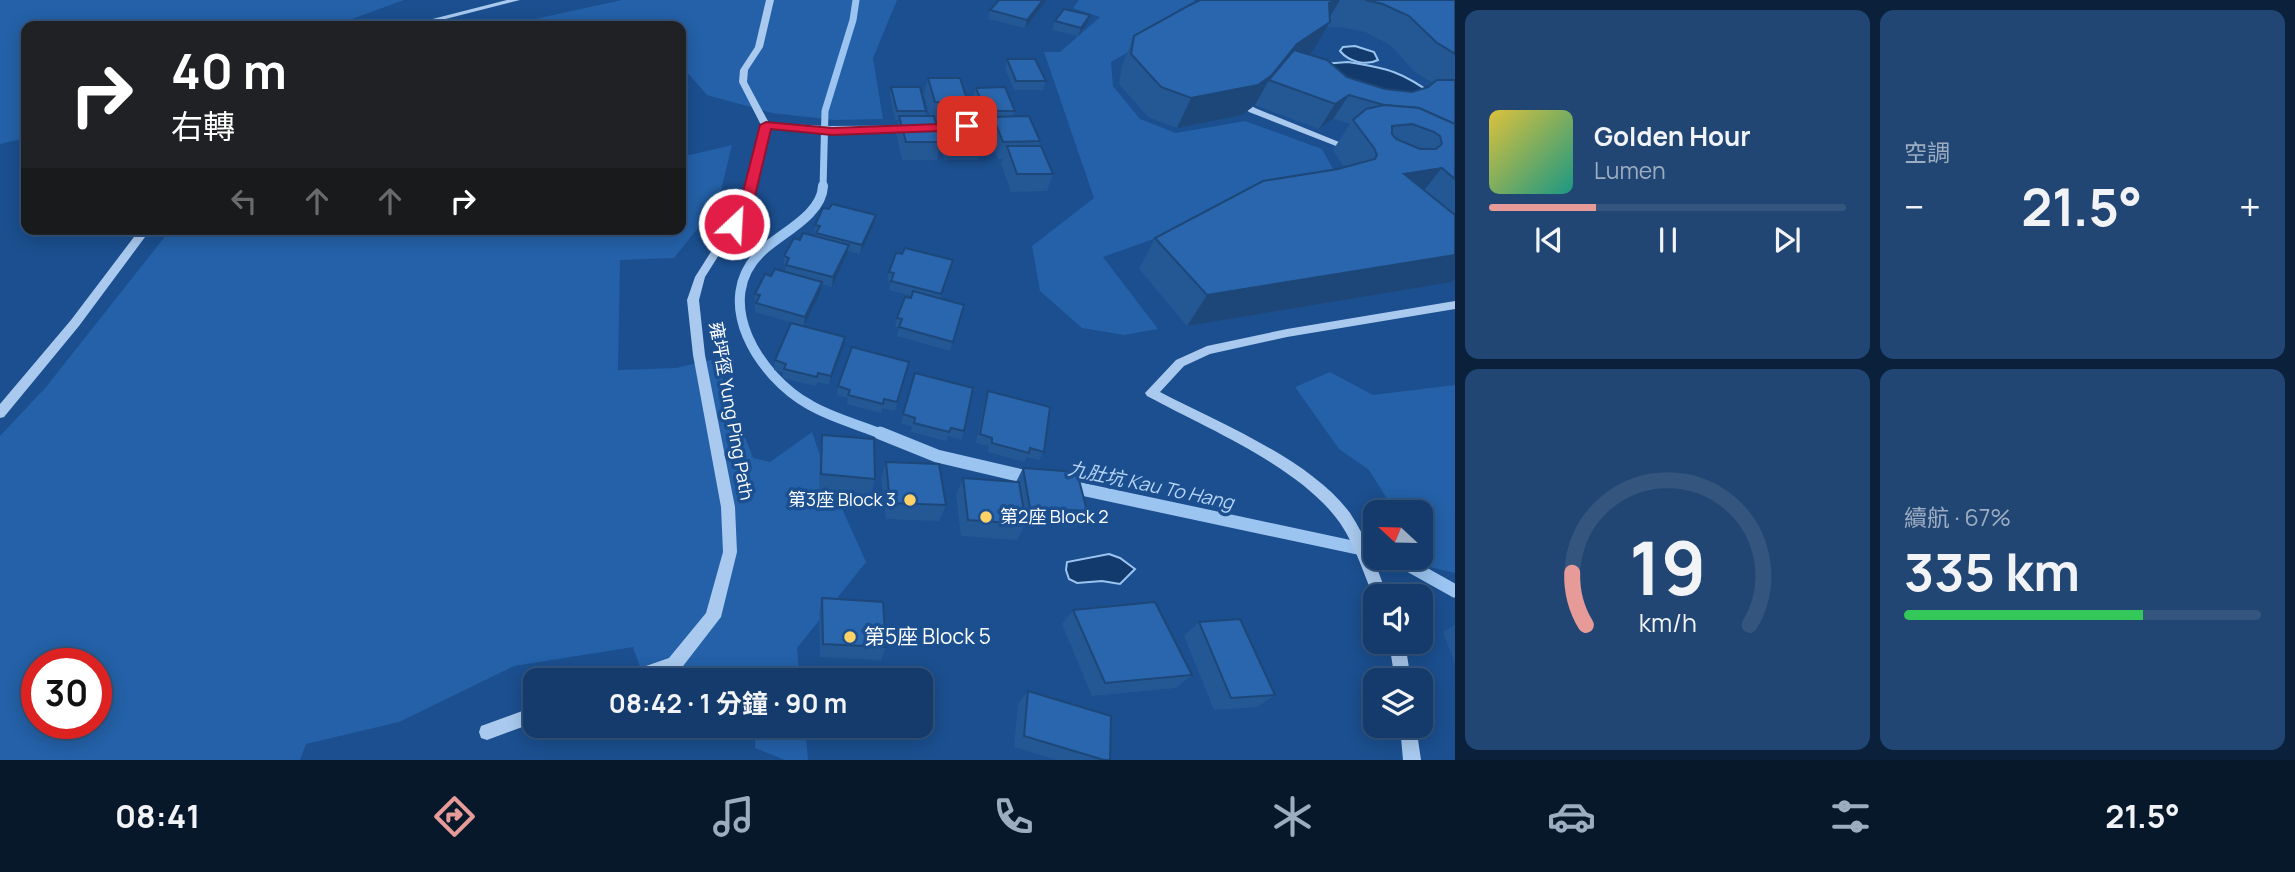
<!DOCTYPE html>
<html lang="zh-TW">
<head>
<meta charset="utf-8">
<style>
	body { margin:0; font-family:Manrope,"Noto Sans TC",sans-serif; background:#214673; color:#f1f3f6; height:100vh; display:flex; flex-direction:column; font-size:26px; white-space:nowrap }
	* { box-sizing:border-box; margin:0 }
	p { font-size:23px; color:#9dadc1 }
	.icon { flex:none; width:38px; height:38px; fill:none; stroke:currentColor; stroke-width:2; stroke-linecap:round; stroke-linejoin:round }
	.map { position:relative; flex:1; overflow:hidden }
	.panel { display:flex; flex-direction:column; gap:10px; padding:10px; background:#0b203b; width:840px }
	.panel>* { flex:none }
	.top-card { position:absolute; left:21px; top:21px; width:665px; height:214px; border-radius:14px; box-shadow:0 4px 18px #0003,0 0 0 2px #33557e; background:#202124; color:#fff; overflow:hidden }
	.needle { width:46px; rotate:292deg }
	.tools { position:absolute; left:1363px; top:500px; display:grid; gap:14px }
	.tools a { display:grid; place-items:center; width:70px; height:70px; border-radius:14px; background:#143b6b; box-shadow:0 4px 18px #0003,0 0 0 2px #33557e; font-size:35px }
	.speed { position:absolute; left:21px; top:648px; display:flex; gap:14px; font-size:35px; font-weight:700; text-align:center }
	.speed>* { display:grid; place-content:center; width:91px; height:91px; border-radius:50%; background:#143b6b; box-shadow:0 4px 18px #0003,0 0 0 2px #33557e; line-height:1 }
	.speed .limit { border:10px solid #d22; background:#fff; color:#111 }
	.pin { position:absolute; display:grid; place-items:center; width:60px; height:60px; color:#fff; margin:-30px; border-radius:14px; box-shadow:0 4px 10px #0006 }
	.me { position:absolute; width:77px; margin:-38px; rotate:25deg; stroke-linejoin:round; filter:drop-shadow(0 0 5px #0008) }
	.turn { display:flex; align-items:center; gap:24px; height:147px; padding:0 35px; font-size:32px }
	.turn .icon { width:91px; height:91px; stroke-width:2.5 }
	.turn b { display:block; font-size:49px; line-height:60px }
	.lanes { display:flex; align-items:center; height:66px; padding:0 35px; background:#0003; justify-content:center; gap:35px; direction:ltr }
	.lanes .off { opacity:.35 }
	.big { font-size:52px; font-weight:700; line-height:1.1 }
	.panel .card { flex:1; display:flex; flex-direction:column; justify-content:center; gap:10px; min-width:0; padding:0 24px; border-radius:14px; background:#214673 }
	.panel .dial { align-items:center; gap:0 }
	.dial svg { height:182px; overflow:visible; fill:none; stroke:#33557e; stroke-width:7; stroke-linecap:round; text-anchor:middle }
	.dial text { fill:#f1f3f6; stroke:none }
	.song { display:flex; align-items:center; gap:21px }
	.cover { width:84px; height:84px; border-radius:10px; background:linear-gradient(135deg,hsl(50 70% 55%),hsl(170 70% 35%)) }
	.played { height:7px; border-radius:4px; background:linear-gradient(90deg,#e69b98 30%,#33557e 30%) }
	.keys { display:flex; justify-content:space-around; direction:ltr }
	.heat { display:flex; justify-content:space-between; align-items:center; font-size:38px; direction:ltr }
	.charge { height:10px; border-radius:5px; background:linear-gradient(90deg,#34c759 67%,#33557e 0) }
	.panel .tiles { flex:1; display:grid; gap:10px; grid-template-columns:repeat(2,1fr) }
	.trip { position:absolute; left:523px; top:668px; width:410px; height:70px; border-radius:14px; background:#143b6b; box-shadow:0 4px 18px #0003,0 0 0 2px #33557e; font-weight:700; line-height:70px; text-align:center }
	.tab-bar { display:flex; height:112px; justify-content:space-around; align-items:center; background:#08182b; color:#9dadc1 }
	.tab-bar .icon { width:49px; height:49px }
	.tab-bar .active { color:#e69b98 }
	.tab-bar b { font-size:32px; color:#f1f3f6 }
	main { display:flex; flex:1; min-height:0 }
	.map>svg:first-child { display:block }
	.green { fill:#2461a8; fill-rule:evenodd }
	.water { fill:#123a6d; stroke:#9cc4f0; stroke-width:2 }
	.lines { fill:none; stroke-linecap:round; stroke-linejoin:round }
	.stream-far2 { stroke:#9cc4f0; stroke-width:7 }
	.stream-far1 { stroke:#9cc4f0; stroke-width:10 }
	.stream { stroke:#9cc4f0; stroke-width:13 }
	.minor { fill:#a9c9ee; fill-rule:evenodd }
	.wall { fill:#245895; fill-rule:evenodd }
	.shaded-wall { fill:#1d4779 }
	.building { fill:#2a66ad; stroke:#1d4779; stroke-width:2; fill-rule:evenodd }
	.route { fill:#e11d48; stroke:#92132f; stroke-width:2 }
	.poi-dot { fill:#ffd166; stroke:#1b4f8f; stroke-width:2.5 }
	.labels { text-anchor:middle; stroke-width:7; stroke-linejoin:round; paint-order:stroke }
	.street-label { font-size:18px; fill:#fff; stroke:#1b4f8f }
	.poi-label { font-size:18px; fill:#fff; stroke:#1b4f8f; text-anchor:end }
	.water-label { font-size:19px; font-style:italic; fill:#b5d3f5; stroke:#1b4f8f }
	.near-poi-label { font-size:21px; fill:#fff; stroke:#1b4f8f; text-anchor:start }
</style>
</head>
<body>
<main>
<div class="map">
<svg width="1455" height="760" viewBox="0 0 1455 760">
	<rect width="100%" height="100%" fill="#1b4f8f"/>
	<g class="green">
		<path d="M 0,0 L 404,0 L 333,26 L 26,26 L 26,138 L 0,144 Z"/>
		<path d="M 622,0 L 897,0 L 873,58 L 883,119 L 835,120 L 772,113 L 707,95 L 686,71 L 681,71 L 681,26 L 503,26 Z"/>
		<path d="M 1079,0 L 1193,0 L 1213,11 L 1170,28 L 1111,62 L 1113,86 L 1140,119 L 1176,133 L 1245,121 L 1322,149 L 1343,187 L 1241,208 L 1103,257 L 1158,329 L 1124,335 L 1082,328 L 1040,291 L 1032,246 L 1094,198 L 1044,52 L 1060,52 L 1100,17 L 1073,8 Z"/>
		<path d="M 732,145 L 718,203 L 674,258 L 620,260 L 618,370 L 676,368 L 715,359 L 753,458 L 770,462 L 812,432 L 826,473 L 866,562 L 797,648 L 800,681 L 645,681 L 633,647 L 514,666 L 399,722 L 306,744 L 300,760 L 0,760 L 0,436 L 46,387 L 171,229 L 681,229 L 681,157 ZM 37,663 L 96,663 L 96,723 L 37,723 Z"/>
		<path d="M 1330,372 L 1373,395 L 1455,385 L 1455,573 L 1430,567 L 1421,553 L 1421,513 L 1396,513 L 1369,470 L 1339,449 L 1295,387 Z"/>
		<path d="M 756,726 L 805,726 L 808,760 L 785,760 L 755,748 Z"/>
	</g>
	<g class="water">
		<path d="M 1355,46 L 1374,52 L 1378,60 C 1366,66 1349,62 1340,51 L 1343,47 Z"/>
		<path d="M 1348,62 C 1387,68 1403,72 1435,96 L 1394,109 L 1322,64 Z"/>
		<path d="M 1109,554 L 1120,558 L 1135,569 L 1120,584 L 1102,581 L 1077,583 L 1069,579 L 1066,570 L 1067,562 Z"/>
	</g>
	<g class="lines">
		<path class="stream-far2" d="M 823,188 L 825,111 L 853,20 L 856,0"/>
		<path class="stream-far1" d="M 823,186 C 822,215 781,233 762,251 C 710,300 759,377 810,405 C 832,418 860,425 884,435"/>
		<g class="stream">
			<path d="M 880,433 L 937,456 L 1031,478"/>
			<path d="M 1067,486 L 1376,552"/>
			<path d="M 1396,558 L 1455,591"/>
		</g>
		<g class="minor">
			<path d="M 507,0 L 520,0 L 418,26 L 405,26 Z"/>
			<path d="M 766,0 L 774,0 L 763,47 L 748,70 L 747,82 L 769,123 L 826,126 L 1007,125 L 1012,128 L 1007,131 L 826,132 L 770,128 L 751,204 L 705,277 L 699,300 L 705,355 L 735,507 L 737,552 L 721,617 L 680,670 L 649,681 L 618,681 L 620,675 L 669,658 L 706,613 L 723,552 L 721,507 L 693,355 L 687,300 L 695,277 L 741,204 L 761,125 L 739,82 L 740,70 L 755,47 Z"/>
			<path d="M 1242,94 L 1248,94 L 1249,104 L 1255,108 L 1344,144 L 1339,147 L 1336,146 L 1249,112 L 1241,105 Z"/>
			<path d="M 140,229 L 151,229 L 79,326 L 4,417 L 0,418 L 0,404 L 71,320 Z"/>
			<path d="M 1455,301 L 1455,309 L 1287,337 L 1210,354 L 1184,366 L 1160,392 C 1219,423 1310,459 1350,513 C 1367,538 1377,569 1388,597 L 1376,597 L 1376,602 C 1364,576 1356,546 1340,523 C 1301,467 1206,428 1147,396 L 1145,393 L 1176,360 L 1207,346 L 1287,329 Z"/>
			<path d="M 1389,642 L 1405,642 L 1411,681 L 1395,681 Z"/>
			<path d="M 536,706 L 536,722 L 487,740 L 481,738 L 479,732 L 481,726 Z"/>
			<path d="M 1400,726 L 1416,726 L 1421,760 L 1403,760 Z"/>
		</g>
	</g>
	<g class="wall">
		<path d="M 1047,0 L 1025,28 L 988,19 L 990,10 Z"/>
		<path d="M 1200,0 L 1455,0 L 1455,278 L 1452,282 L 1187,326 L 1139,269 L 1155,238 L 1344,167 L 1333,150 L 1350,124 L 1333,119 L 1319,129 L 1255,105 L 1242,115 L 1177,128 L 1148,117 L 1119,84 L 1122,66 L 1134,36 ZM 1327,27 L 1340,27 L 1365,32 L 1390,45 L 1415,72 L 1433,83 L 1428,87 L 1412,92 L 1385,89 L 1347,77 L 1308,54 L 1313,51 Z"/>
		<path d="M 1055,21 L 1087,24 L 1078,36 L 1052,30 Z"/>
		<path d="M 1007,59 L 1046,81 L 1043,90 L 1014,90 L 1005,68 Z"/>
		<path d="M 928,78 L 968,103 L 965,116 L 983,142 L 978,160 L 944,160 L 940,146 L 937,160 L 902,160 L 896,133 L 899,120 L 895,120 L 890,96 L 891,87 L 926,111 L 925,116 L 930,116 L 924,95 ZM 935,120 L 940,120 L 938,129 Z"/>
		<path d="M 976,88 L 1015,111 L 1013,116 L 1040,141 L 1039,146 L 1053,174 L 1047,191 L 1011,192 L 1001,163 L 1003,159 L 998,159 L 988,134 L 992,120 L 982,120 L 973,97 Z"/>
		<path d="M 874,224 L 860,254 L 848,251 L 847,254 L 832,287 L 822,284 L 821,291 L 804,326 L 755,312 L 755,294 L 771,276 L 785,272 L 786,266 L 784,265 L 784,256 L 816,236 L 816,235 L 814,234 L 815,225 Z"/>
		<path d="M 902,254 L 953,260 L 940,298 L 964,305 L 950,351 L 897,336 L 899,328 L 895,327 L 897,318 L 912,296 L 889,290 L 891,282 L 887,281 L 889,272 Z"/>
		<path d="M 845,337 L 844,346 L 829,385 L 817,382 L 816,386 L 783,378 L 783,372 L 774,370 L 775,360 Z"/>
		<path d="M 909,362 L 895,411 L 882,408 L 881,413 L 847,404 L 848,398 L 837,395 L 838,386 Z"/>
		<path d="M 915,373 L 964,431 L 961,440 L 948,436 L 946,441 L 911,432 L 912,427 L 901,423 Z"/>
		<path d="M 988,391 L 1044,452 L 1039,460 L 1027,457 L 1024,462 L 988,452 L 989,446 L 976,443 L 985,400 Z"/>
		<path d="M 822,435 L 875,479 L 871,495 L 819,491 L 820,452 Z"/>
		<path d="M 886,462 L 946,505 L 939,521 L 886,519 L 881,479 Z"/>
		<path d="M 1023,468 L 1087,511 L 1076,527 L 1025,524 L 1017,540 L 961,536 L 956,495 L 963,478 L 1016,482 Z"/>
		<path d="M 822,598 L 886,647 L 881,660 L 820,657 L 819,612 Z"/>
		<path d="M 1073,610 L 1192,675 L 1176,688 L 1092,696 L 1062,624 Z"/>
		<path d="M 1199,622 L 1275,695 L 1257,707 L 1214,710 L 1184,636 Z"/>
		<path d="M 1455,625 L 1455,664 L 1443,632 Z"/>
		<path d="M 1028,691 L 1110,760 L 1056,760 L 1014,747 L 1018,704 Z"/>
	</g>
	<g class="shaded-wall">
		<path d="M 1043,0 L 1047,0 L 1025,28 L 1027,20 Z"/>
		<path d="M 1337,0 L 1340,0 L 1325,25 L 1330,22 L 1313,51 L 1280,74 L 1269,80 L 1255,105 L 1242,115 L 1177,128 L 1191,98 L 1329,3 Z"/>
		<path d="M 1090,15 L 1087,24 L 1078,36 L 1081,28 Z"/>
		<path d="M 1349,95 L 1333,119 L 1319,129 L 1335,104 Z"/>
		<path d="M 1442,168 L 1417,199 L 1404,174 Z"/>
		<path d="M 876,215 L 874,224 L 860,254 L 862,245 Z"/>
		<path d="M 849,245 L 847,254 L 832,287 L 833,277 Z"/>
		<path d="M 1455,255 L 1455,278 L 1452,282 L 1187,326 L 1207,295 Z"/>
		<path d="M 822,282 L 821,291 L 804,326 L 805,317 Z"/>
		<path d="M 845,337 L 844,346 L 829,385 L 831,376 Z"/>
	</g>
	<g class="building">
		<path d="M 999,0 L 1043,0 L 1027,20 L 990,10 Z"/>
		<path d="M 1200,0 L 1337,0 L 1329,3 L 1330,22 L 1297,44 L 1272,75 L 1258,85 L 1191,98 L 1161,87 L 1131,54 L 1134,36 L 1190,5 Z"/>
		<path d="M 1365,0 L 1455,0 L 1455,54 L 1436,42 L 1409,16 L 1383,4 Z"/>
		<path d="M 1064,9 L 1090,15 L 1081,28 L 1055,21 Z"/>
		<path d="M 1294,50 L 1327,60 L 1347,77 L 1385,89 L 1412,92 L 1428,87 L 1437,80 L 1455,80 L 1455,124 L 1419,108 L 1384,105 L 1349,95 L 1335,104 L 1269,80 Z"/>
		<path d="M 1007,59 L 1035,59 L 1046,81 L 1016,81 Z"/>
		<path d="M 928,78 L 960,78 L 968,103 L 935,102 Z"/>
		<path d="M 891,87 L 920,87 L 926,111 L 897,111 Z"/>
		<path d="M 1005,87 L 1015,111 L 985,111 L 976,88 Z"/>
		<path d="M 1384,105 L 1419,108 L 1455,124 L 1455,179 L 1442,168 L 1404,174 L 1455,215 L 1455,255 L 1207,295 L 1155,238 L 1263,181 L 1338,169 L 1375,159 L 1377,155 L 1374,148 L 1353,120 L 1366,109 ZM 1412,124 L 1434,132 L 1440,136 L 1442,144 L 1436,149 L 1420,149 L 1396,139 L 1392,134 L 1392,126 Z"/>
		<path d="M 899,116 L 934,116 L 941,142 L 906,142 Z"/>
		<path d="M 941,116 L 974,116 L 983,142 L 948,142 Z"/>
		<path d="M 1029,116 L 1040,141 L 1003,142 L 993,117 Z"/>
		<path d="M 1007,146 L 1041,146 L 1053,174 L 1017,174 Z"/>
		<path d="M 832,204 L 876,215 L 862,245 L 816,233 L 820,226 L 815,225 L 823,208 L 829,209 Z"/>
		<path d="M 803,233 L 849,245 L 833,277 L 786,265 L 789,258 L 784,256 L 794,238 L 800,240 Z"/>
		<path d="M 905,248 L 953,260 L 941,294 L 891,281 L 894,273 L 889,272 L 896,253 L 902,254 Z"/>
		<path d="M 775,269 L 822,282 L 805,317 L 756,303 L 760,295 L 755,294 L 765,274 L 771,276 Z"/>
		<path d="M 913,291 L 964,305 L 953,342 L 899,327 L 902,319 L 897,318 L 905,297 L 911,298 Z"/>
		<path d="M 791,323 L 845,337 L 831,376 L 818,373 L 817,377 L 784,369 L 786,364 L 775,360 Z"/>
		<path d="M 852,347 L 909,362 L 897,402 L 884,399 L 883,404 L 848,395 L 850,390 L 838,386 Z"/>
		<path d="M 915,373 L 973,388 L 964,431 L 951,428 L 949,432 L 914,423 L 915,418 L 903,414 Z"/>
		<path d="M 988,391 L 1050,407 L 1044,452 L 1030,448 L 1029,453 L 992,443 L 992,438 L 980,434 Z"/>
		<path d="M 822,435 L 874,439 L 875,479 L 821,474 Z"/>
		<path d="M 886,462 L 939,464 L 946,505 L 890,503 Z"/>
		<path d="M 1023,468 L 1077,472 L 1087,511 L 1030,508 Z"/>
		<path d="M 963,478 L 1019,482 L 1026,524 L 968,520 Z"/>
		<path d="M 822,598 L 883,602 L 886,647 L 823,644 Z"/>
		<path d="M 1155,602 L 1192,675 L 1105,683 L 1073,610 Z"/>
		<path d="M 1240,619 L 1275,695 L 1231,698 L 1199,622 Z"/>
		<path d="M 1028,691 L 1111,716 L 1110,760 L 1104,760 L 1024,736 Z"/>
	</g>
	<path class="route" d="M 766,122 L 832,128 L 967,123 L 972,126 L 967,130 L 832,135 L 771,129 L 753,204 L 739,227 L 729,227 L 727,224 L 740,204 L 760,125 Z"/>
	<g class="poi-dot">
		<circle cx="910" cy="500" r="7"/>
		<circle cx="986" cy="517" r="7"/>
		<circle cx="850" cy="637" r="7"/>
	</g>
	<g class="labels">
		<g class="street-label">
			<text transform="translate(731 411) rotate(80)" y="6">雍坪徑 Yung Ping Path</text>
		</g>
		<g class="poi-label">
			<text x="896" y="506">第3座 Block 3</text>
			<text x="1000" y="523" text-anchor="start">第2座 Block 2</text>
		</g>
		<g class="water-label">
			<text transform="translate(1151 485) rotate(12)" y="7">九肚坑 Kau To Hang</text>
		</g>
		<g class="near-poi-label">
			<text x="864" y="644">第5座 Block 5</text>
		</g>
	</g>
</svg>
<div class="tools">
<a><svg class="needle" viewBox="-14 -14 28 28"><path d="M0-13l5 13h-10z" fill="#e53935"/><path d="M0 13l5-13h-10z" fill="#9dadc1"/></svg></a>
<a><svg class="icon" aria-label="sound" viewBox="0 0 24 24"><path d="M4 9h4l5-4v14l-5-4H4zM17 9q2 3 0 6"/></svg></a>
<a><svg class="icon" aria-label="layers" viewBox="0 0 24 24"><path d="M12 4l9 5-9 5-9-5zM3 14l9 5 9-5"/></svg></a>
</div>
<div class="speed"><div class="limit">30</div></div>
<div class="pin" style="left:967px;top:126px;background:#d93025"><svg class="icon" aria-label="arrive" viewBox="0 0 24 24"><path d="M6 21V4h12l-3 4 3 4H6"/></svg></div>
<svg class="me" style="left:734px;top:224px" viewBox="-20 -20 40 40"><circle r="17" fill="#e11d48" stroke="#fff" stroke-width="3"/><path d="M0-11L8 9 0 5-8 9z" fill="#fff"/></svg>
<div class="trip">08:42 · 1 分鐘 · 90 m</div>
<div class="top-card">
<div class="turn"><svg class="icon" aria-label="right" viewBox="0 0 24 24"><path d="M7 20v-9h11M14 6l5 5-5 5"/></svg><div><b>40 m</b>右轉</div></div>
<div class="lanes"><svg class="icon off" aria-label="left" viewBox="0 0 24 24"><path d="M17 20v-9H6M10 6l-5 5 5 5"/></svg><svg class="icon off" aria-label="ahead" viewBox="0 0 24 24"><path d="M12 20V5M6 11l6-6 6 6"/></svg><svg class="icon off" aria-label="ahead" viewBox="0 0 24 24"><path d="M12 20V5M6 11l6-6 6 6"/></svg><svg class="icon" aria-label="right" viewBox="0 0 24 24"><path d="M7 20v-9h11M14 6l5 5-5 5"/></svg></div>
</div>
</div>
<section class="panel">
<div class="tiles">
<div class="card">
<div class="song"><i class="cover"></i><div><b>Golden Hour</b><p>Lumen</p></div></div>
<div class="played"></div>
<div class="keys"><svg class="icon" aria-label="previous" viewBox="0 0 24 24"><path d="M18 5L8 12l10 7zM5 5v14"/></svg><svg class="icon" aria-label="pause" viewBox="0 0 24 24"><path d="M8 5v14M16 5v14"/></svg><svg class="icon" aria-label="next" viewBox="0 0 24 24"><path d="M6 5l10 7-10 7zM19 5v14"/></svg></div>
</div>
<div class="card"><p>空調</p>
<div class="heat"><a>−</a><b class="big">21.5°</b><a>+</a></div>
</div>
<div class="card dial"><svg viewBox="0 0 100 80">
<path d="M14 69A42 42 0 1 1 86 69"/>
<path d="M14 69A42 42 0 0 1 8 46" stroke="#e69b98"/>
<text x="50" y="56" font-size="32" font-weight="700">19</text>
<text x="50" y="72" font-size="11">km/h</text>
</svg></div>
<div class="card"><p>續航 · 67%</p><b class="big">335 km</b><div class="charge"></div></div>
</div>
</section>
</main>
<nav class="tab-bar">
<b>08:41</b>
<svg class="icon active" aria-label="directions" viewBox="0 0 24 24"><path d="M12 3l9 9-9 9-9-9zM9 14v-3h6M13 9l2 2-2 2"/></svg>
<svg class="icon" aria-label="music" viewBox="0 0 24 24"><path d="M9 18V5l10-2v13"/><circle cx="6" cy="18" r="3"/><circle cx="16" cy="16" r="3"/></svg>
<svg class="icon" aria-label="phone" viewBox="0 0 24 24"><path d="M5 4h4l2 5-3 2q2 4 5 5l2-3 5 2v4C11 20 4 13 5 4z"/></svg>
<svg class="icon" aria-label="climate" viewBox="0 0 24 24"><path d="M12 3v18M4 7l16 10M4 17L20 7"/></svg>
<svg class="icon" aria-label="car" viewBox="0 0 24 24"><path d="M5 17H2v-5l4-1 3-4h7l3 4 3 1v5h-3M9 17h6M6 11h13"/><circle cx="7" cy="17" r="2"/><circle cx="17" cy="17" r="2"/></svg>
<svg class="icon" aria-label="filters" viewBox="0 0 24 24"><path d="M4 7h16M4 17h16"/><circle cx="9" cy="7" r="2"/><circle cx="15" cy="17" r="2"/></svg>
<b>21.5°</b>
</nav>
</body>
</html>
